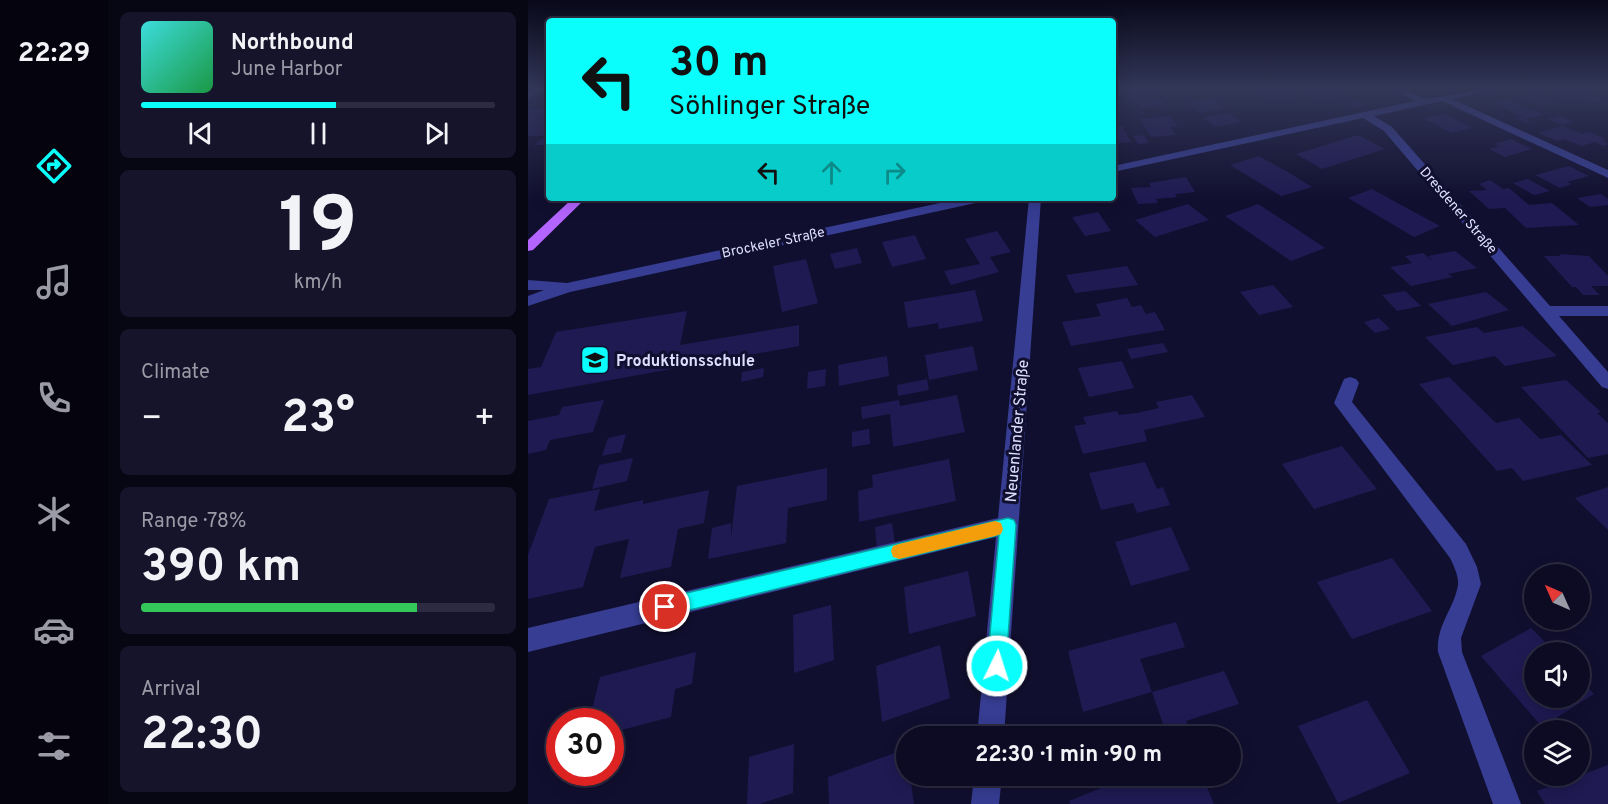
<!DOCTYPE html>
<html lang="en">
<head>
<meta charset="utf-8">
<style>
	body { margin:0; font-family:Overpass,sans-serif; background:#16142b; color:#f1f3f6; height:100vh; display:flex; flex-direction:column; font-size:22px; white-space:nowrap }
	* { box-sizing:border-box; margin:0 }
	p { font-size:20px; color:#9a9ba6 }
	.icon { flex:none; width:33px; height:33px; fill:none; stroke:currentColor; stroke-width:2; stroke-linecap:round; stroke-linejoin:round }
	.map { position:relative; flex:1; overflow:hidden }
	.side { display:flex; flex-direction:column; gap:12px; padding:12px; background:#070613; width:420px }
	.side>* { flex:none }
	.hud { position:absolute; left:18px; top:18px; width:570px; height:183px; border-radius:6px; box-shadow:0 3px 15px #0003,0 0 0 2px #2d2b41; background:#0afffc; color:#111; overflow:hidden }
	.needle { width:39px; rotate:315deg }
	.controls { position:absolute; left:996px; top:564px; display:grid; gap:12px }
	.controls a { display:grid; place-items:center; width:66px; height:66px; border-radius:50%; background:#0d0b23; box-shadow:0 3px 15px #0003,0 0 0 2px #2d2b41; font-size:30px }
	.speed { position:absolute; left:18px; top:708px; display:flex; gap:12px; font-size:30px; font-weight:700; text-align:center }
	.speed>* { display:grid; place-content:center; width:78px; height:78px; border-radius:50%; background:#0d0b23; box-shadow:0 3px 15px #0003,0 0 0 2px #2d2b41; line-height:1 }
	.speed .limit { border:9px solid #d22; background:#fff; color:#111 }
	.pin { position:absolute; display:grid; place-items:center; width:51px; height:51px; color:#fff; margin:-26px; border:3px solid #fff; border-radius:50%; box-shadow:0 2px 6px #0007 }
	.me { position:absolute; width:66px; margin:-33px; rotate:4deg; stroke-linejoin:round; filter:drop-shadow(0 0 4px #0008) }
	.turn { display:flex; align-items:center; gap:21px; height:126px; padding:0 24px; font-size:27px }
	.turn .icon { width:78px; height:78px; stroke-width:2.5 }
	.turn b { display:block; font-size:42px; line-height:51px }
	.lanes { display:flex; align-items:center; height:57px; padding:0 24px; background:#0003; justify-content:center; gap:30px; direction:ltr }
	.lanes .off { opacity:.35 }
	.big { font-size:45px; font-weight:700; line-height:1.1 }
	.side .widget { flex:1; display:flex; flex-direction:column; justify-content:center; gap:9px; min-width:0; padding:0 21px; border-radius:9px; background:#16142b }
	.side .dial { align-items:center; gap:0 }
	.dial b { font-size:78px; line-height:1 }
	.song { display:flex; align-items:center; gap:18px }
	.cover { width:72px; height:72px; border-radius:9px; background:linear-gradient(135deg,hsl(180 70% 55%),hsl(140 70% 35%)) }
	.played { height:6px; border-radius:3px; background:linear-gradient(90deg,#0afffc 55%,#2d2b41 55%) }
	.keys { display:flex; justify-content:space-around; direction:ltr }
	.heat { display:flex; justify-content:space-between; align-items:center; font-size:33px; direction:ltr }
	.charge { height:9px; border-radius:4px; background:linear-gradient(90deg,#34c759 78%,#2d2b41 0) }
	.trip { position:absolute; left:368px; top:726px; width:345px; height:60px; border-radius:30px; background:#0d0b23; box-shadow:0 3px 15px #0003,0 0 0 2px #2d2b41; font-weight:700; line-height:60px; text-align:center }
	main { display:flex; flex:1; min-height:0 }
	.tabs { display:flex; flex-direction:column; width:108px; justify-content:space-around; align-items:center; background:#05040e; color:#9a9ba6 }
	.tabs .icon { width:42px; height:42px }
	.tabs .selected { color:#0afffc }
	.tabs b { font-size:27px; color:#f1f3f6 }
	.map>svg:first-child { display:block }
	.building { fill:#1f1a52 }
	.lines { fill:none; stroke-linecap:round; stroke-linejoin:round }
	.minor { fill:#363d92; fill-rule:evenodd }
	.major { fill:#b465ff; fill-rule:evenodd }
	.route { fill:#0afffc; stroke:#06a6a4; stroke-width:1.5 }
	.slow { fill:#f59e0b }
	.labels { text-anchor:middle; stroke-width:6; stroke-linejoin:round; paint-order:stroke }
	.far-street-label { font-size:14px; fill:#dedeff; stroke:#110f2f }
	.poi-label { font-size:16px; font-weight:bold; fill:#dedeff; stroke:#110f2f; text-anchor:start }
	.street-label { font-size:16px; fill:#dedeff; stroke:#110f2f }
</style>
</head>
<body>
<main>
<nav class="tabs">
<b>22:29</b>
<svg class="icon selected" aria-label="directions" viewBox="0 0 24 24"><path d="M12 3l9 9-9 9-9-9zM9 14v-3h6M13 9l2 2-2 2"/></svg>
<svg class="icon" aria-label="music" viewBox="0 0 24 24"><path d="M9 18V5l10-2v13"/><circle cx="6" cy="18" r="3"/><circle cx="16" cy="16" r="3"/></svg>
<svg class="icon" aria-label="phone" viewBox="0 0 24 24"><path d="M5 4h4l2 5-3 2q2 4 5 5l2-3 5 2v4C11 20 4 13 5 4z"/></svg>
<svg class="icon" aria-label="climate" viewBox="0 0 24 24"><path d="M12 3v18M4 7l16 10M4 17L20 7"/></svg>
<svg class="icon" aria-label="car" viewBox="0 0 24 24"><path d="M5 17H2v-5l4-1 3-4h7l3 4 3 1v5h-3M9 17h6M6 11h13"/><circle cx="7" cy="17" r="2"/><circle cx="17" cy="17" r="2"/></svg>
<svg class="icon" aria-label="filters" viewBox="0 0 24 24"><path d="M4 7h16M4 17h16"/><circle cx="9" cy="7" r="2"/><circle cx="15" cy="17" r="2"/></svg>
</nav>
<section class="side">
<div class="widget">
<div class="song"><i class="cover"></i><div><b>Northbound</b><p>June Harbor</p></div></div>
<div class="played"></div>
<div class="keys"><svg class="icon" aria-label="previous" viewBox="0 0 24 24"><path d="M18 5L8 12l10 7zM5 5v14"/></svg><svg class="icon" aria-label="pause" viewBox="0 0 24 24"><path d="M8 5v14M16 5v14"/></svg><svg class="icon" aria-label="next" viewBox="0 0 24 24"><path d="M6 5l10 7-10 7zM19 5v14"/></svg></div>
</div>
<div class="widget dial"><b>19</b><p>km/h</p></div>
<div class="widget"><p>Climate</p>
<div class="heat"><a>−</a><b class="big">23°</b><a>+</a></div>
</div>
<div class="widget"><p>Range · 78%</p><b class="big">390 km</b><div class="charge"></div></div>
<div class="widget"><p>Arrival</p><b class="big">22:30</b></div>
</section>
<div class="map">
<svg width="1080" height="804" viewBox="0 0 1080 804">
	<rect width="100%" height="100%" fill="#110f2f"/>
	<g class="building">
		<path d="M 621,88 L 637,105 L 615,108 L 599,91 Z"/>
		<path d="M 728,88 L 755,88 L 767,97 L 741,99 Z"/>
		<path d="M 772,88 L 804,88 L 816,96 L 789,99 Z"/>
		<path d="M 1026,88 L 1046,88 L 1076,99 L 1063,102 L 1048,96 L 1038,99 L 1023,93 L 1034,91 Z"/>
		<path d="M 1011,93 L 1031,101 L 1015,105 L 994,97 Z"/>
		<path d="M 684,99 L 697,108 L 672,113 L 659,104 Z"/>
		<path d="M 826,100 L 838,106 L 826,108 L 817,104 Z"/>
		<path d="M 980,100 L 1016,115 L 998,119 L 1003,122 L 998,123 L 988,118 L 994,117 L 967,103 Z"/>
		<path d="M 0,109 L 21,109 L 21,145 L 6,145 L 18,136 L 0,136 Z"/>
		<path d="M 701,113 L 713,122 L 687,127 L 675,118 Z"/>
		<path d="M 916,114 L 944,128 L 923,133 L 896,118 Z"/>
		<path d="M 642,116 L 650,127 L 642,127 L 648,135 L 623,137 L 612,119 Z"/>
		<path d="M 1032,116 L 1046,122 L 1034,125 L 1020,119 Z"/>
		<path d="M 594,126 L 603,142 L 585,144 L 585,127 Z"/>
		<path d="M 1035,126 L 1054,134 L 1061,132 L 1078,139 L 1074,140 L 1080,144 L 1075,146 L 1067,142 L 1054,146 L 1036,139 L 1029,141 L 1010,133 Z"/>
		<path d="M 616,135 L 621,143 L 610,144 L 605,136 Z"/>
		<path d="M 830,135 L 857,149 L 794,169 L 768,154 Z"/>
		<path d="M 983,139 L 1004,149 L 977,157 L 961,149 L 971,146 L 966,144 Z"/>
		<path d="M 731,156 L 760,172 L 784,187 L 753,196 L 702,165 Z"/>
		<path d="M 1041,166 L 1061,176 L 1039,182 L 1044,184 L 1032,188 L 1007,175 Z"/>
		<path d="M 658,177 L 667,192 L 647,194 L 649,197 L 628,199 L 630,203 L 610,204 L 603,188 L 623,187 L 621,183 Z"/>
		<path d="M 1000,179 L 1022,191 L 1006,195 L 985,183 Z"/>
		<path d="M 962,180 L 975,189 L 981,188 L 1001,205 L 1024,203 L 1051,225 L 998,228 L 977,208 L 961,209 L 941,191 L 959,190 L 951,184 Z"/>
		<path d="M 844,189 L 875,206 L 912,226 L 886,237 L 820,198 Z"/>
		<path d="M 1073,194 L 1080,199 L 1080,205 L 1062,207 L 1049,198 Z"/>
		<path d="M 660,204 L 681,220 L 627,237 L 607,220 Z"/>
		<path d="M 730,204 L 761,224 L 797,248 L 763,261 L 697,216 Z"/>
		<path d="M 570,212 L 583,231 L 557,236 L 544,217 Z"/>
		<path d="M 469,231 L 483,252 L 462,257 L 471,272 L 423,285 L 416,271 L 452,264 L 437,239 Z"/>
		<path d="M 387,235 L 398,259 L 364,267 L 354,242 Z"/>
		<path d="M 329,248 L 334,263 L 307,269 L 302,254 Z"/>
		<path d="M 927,251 L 949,268 L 920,274 L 925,277 L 883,286 L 862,267 L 884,263 L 877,256 L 895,253 L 907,263 L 900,256 Z"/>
		<path d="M 1031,254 L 1061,256 L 1080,276 L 1080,286 L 1063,286 L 1072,295 L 1055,295 L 1048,287 L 1044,287 L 1016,256 L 1033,256 Z"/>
		<path d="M 278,259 L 290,303 L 254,312 L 245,266 Z"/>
		<path d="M 599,266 L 610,285 L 547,293 L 538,275 Z"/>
		<path d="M 745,285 L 765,307 L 731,315 L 712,292 Z"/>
		<path d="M 447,290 L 455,321 L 411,329 L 410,323 L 380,328 L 376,302 Z"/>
		<path d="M 877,291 L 893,306 L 869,311 L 854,295 Z"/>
		<path d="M 958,292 L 981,310 L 924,326 L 900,304 Z"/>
		<path d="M 599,298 L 604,307 L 613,305 L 618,314 L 627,312 L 637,330 L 543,346 L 534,322 L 573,316 L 568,304 Z"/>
		<path d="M 159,311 L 152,345 L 271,325 L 271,346 L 0,395 L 0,369 L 13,367 L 28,332 Z"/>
		<path d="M 851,318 L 862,329 L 847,333 L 836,322 Z"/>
		<path d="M 995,326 L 1029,356 L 977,366 L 967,356 L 925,365 L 897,337 L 949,327 L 956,333 Z"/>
		<path d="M 635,343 L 640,352 L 603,359 L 599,349 Z"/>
		<path d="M 445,346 L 450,370 L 401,380 L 397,355 Z"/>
		<path d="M 359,356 L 361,376 L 311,386 L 310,365 Z"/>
		<path d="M 594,361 L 606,388 L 561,397 L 550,368 Z"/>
		<path d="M 236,368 L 235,377 L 213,382 L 214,372 Z"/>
		<path d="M 298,369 L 297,386 L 279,389 L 280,372 Z"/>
		<path d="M 921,377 L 968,423 L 991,418 L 1012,439 L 1033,435 L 1064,465 L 995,481 L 984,468 L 969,471 L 891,384 Z"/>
		<path d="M 399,379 L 401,390 L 370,396 L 369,385 Z"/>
		<path d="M 1038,380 L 1073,412 L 1069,413 L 1080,423 L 1080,454 L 1060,458 L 993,387 Z"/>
		<path d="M 429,395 L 437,432 L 365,447 L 362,414 L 334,419 L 333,407 L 371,400 L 372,406 Z"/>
		<path d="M 664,395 L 677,417 L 616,430 L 619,441 L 555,454 L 546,426 L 558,424 L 555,417 L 589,411 L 591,415 L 609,413 L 631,408 L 628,402 Z"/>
		<path d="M 76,400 L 65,432 L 22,440 L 18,450 L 0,454 L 0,421 L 31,415 L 34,407 Z"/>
		<path d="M 341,429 L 342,444 L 324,447 L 324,432 Z"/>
		<path d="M 98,434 L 93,452 L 74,456 L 80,438 Z"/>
		<path d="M 814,446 L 849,489 L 786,509 L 754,464 Z"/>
		<path d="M 105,458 L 99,481 L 64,489 L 71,465 Z"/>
		<path d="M 421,459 L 428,501 L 331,522 L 330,491 L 345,487 L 344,475 Z"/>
		<path d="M 617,462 L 629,489 L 635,487 L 642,505 L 609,513 L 605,503 L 573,510 L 561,473 Z"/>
		<path d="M 299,468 L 299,500 L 260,508 L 258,543 L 180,559 L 184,528 L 203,523 L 203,537 L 209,486 Z"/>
		<path d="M 1080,487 L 1080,530 L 1047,498 Z"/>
		<path d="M 72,489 L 66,511 L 115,500 L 115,504 L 181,490 L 176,523 L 150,529 L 143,567 L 92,578 L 101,539 L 83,543 L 67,547 L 55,587 L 0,599 L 0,555 L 21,499 Z"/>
		<path d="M 364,523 L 367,544 L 349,549 L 347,527 Z"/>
		<path d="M 643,527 L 662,570 L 603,586 L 587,542 Z"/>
		<path d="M 864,558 L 904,611 L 824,639 L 789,582 Z"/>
		<path d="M 440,571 L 448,616 L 381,634 L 376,587 Z"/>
		<path d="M 303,605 L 306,660 L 266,673 L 265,615 Z"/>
		<path d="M 648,622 L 657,647 L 612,659 L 624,692 L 696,671 L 711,704 L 658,721 L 665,736 L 615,736 L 636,727 L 624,692 L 555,712 L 540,651 Z"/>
		<path d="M 1003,628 L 1027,652 L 1006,652 L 1006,698 L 1052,698 L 1052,679 L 1066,694 L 1014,727 L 953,656 Z"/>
		<path d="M 412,645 L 422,698 L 354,722 L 348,666 Z"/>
		<path d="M 168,652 L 164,684 L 147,689 L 143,717 L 82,733 L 82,722 L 61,722 L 72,677 Z"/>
		<path d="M 839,700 L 882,773 L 810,803 L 770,726 Z"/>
		<path d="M 266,744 L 265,793 L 232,804 L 219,804 L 221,757 Z"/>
		<path d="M 378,749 L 378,776 L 382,776 L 386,804 L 301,804 L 300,777 Z"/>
		<path d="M 1080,765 L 1080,804 L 1017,804 L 1009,791 Z"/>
		<path d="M 603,776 L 674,776 L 686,804 L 542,804 L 541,801 Z"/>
	</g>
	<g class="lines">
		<g class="minor">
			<path d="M 7,88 L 18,88 L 0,98 L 0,91 Z"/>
			<path d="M 864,88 C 879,87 889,99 900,98 C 923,97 944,88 967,88 L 966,90 L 924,99 L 1080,170 L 1080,178 L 1076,176 L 914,101 L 846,116 L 864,127 L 1022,306 L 1080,306 L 1080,316 L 1031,316 L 1080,372 L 1080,389 L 1074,387 L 856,131 L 835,118 L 585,172 L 585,166 L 887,101 Z"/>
			<path d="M 435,198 L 458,198 L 452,202 L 42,292 L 0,306 L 0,296 L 16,290 L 0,290 L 0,280 L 39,283 Z"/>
			<path d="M 501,198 L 513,198 L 476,736 L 449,736 L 468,537 L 0,652 L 0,628 L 470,518 Z"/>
			<path d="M 822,377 L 828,379 L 831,383 L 824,402 L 938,544 L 949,567 L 953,584 L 933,638 L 934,652 L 993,804 L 965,804 L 910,652 C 908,625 926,609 930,585 C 931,577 926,566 922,558 L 806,403 L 816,379 Z"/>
			<path d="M 446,776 L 474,776 L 471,804 L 443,804 Z"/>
		</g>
		<path class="major" d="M 45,198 L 58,198 L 5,250 L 0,251 L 0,240 Z"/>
	</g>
	<linearGradient id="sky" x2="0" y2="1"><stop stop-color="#09081a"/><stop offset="0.44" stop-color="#323758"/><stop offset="1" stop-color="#323758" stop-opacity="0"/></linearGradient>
	<rect width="1080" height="200" fill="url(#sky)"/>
	<path class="route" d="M 480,518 L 486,520 L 488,525 L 478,666 L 476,673 L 469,676 L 462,673 L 459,666 L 471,535 L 137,616 L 131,613 L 128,607 L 131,601 L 137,598 Z"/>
	<path class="slow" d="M 467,521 L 473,523 L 475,529 L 473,534 L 467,536 L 371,559 L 365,557 L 363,551 L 365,546 L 371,544 Z"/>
	<defs>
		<g id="school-square" transform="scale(1.5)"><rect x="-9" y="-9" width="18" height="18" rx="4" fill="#0afffc" stroke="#110f2f"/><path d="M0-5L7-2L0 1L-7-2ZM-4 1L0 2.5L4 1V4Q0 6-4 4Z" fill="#111"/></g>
	</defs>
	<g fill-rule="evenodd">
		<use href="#school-square" x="67" y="360"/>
	</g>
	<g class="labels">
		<g class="far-street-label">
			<text transform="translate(931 210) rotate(49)" y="5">Dresdener Straße</text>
			<text transform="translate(245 242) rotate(-12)" y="5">Brockeler Straße</text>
		</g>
		<g class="poi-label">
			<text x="88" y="366">Produktionsschule</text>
		</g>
		<g class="street-label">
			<text transform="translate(488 431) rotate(-85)" y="6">Neuenlander Straße</text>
		</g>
	</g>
</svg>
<div class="controls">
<a><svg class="needle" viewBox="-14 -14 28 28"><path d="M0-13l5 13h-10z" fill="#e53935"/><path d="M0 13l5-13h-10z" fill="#9a9ba6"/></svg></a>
<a><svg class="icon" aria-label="sound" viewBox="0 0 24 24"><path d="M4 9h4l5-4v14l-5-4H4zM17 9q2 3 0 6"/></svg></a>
<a><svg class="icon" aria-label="layers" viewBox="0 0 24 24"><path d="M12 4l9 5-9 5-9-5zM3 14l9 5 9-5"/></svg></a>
</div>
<div class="speed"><div class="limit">30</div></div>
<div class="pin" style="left:137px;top:607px;background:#d93025"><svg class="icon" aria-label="arrive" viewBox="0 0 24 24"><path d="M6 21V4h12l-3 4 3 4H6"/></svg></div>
<svg class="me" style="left:469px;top:666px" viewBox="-20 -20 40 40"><circle r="17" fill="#0afffc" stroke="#fff" stroke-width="3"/><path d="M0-11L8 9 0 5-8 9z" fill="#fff"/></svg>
<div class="trip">22:30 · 1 min · 90 m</div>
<div class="hud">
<div class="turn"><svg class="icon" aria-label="left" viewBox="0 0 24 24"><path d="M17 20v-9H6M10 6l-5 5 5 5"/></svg><div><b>30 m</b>Söhlinger Straße</div></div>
<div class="lanes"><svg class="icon" aria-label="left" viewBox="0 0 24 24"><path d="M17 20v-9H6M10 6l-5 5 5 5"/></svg><svg class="icon off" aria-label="ahead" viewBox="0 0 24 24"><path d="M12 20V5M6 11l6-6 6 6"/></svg><svg class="icon off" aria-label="right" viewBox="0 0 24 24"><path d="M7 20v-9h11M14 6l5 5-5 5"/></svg></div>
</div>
</div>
</main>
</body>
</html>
